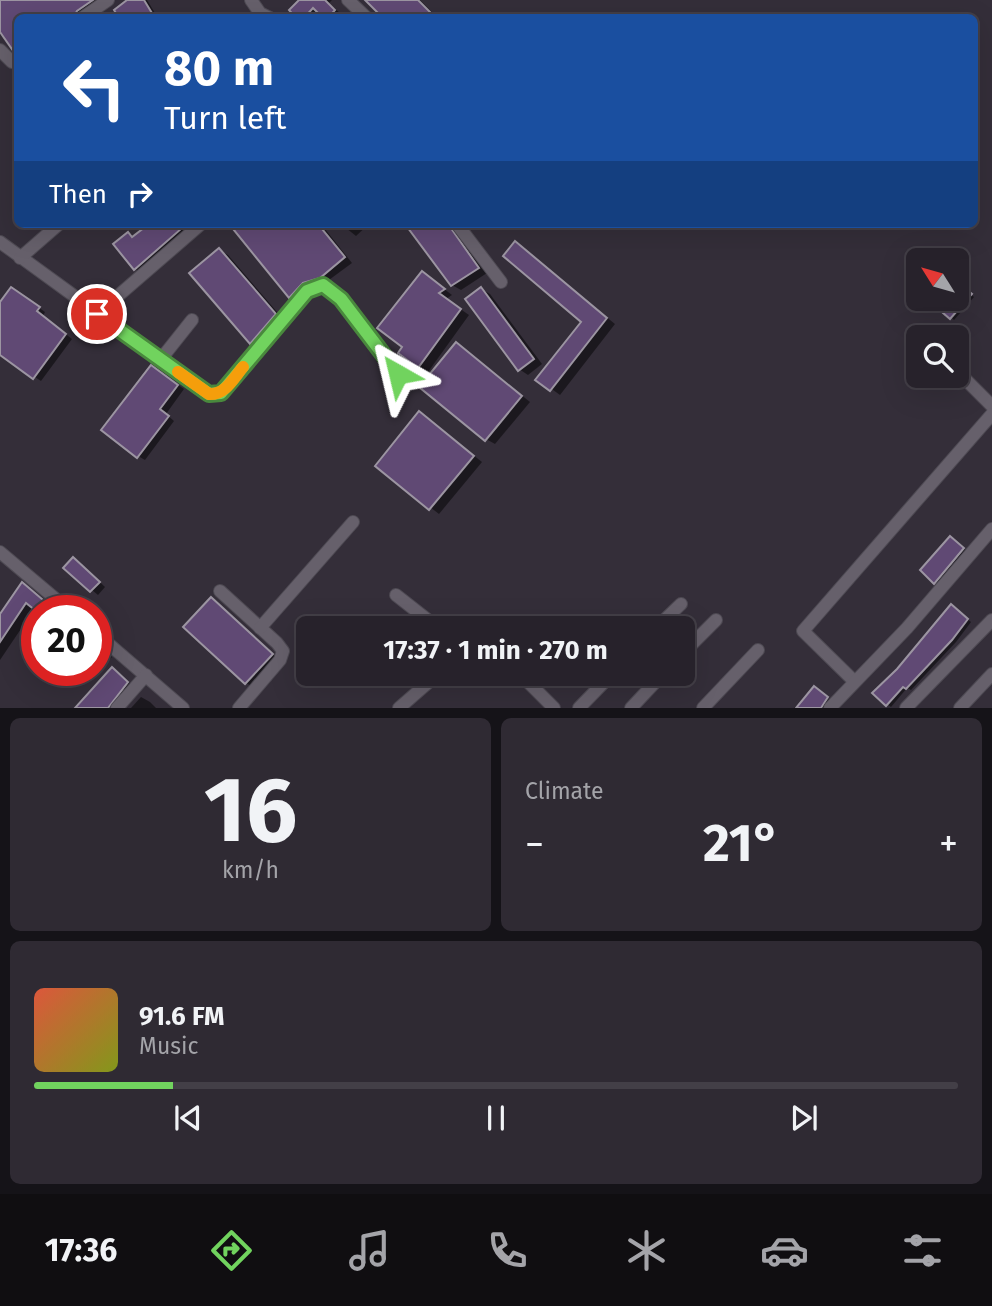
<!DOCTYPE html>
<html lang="en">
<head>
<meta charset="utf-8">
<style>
	body { margin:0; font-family:"Fira Sans",sans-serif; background:#2f2a33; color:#f1f3f6; height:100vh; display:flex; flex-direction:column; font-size:26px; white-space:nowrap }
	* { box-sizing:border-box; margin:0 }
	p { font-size:23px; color:#a4a4a9 }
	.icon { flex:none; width:38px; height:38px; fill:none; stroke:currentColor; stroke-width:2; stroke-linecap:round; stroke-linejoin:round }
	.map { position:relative; height:708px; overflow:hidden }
	.details { display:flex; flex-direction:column; gap:10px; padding:10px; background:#151318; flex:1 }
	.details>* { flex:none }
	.guide { position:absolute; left:14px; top:14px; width:964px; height:214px; border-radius:10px; box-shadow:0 7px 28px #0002,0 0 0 2px #433f47; background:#1a4fa0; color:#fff; overflow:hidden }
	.needle { width:46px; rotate:307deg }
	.tools { position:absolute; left:906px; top:248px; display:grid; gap:14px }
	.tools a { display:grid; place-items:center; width:63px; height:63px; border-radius:10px; background:#27222b; box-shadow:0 7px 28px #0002,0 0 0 2px #433f47; font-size:35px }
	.speed { position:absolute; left:21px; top:595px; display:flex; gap:14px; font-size:35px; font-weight:700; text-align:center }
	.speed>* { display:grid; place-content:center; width:91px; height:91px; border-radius:50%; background:#27222b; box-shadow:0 7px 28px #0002,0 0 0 2px #433f47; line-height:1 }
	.speed .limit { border:10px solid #d22; background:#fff; color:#111 }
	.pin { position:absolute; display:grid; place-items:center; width:60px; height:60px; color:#fff; margin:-30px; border:4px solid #fff; border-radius:50%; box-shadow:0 2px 7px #0007 }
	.me { position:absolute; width:77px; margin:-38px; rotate:323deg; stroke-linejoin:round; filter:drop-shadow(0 0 5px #0008) }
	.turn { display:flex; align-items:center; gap:24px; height:147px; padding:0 35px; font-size:32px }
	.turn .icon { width:91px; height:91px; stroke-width:2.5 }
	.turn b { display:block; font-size:49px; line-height:60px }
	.then { display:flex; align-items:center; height:66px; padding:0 35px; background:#0003; gap:14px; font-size:26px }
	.big { font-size:52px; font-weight:700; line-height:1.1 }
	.details .tile { flex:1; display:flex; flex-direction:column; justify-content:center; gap:10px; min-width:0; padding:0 24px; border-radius:10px; background:#2f2a33 }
	.details .dial { align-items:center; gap:0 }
	.dial b { font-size:91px; line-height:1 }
	.song { display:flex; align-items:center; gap:21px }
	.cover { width:84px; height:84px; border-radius:10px; background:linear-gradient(135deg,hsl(10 70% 55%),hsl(70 70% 35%)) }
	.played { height:7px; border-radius:4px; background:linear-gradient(90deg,#71d35e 15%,#433f47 15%) }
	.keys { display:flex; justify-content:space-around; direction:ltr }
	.heat { display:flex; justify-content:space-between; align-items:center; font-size:38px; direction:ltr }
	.details .tiles { flex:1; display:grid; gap:10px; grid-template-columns:1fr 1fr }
	.tile:last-child { grid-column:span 2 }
	.trip { position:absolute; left:296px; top:616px; width:399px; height:70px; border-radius:10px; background:#27222b; box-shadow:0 7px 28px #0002,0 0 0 2px #433f47; font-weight:700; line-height:70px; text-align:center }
	.tabs { display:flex; height:112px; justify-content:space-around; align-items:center; background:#100e11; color:#a4a4a9 }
	.tabs .icon { width:49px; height:49px }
	.tabs .active { color:#71d35e }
	.tabs b { font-size:32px; color:#f1f3f6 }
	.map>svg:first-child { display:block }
	.shadow { fill:#0007 }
	.building { fill:#604974; stroke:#9c95a2; stroke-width:2 }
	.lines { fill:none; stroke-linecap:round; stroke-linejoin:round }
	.minor-casing { stroke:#4e4a53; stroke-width:14 }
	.minor { stroke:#66606b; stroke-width:12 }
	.route-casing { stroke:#49893d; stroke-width:18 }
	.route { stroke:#71d35e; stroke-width:12 }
	.slow { stroke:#f59e0b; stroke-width:12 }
</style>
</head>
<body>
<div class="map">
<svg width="992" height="708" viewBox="0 0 992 708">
	<rect width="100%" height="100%" fill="#342e39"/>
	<g class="shadow">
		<path d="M 2,0 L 107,0 L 84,18 L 18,18 L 18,52 L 0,34 L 0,1 Z"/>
		<path d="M 132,0 L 147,0 L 158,18 L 116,18 Z"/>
		<path d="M 301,0 L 332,0 L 329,3 L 343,16 L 325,18 L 321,14 L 318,18 L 299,18 Z"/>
		<path d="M 371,0 L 420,0 L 438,18 L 386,18 Z"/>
		<path d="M 151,224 L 180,224 L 189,235 L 144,274 L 135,269 L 128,234 L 134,238 Z"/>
		<path d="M 235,224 L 321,224 L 352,263 L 299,302 L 290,297 L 233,226 Z"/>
		<path d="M 341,224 L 369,224 L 356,236 Z"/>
		<path d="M 407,224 L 456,224 L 487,273 L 461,290 L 452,285 Z"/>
		<path d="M 516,244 L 615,324 L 560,395 L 538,379 L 583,321 Z"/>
		<path d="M 219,250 L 228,255 L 284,320 L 260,347 L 251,342 Z"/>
		<path d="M 431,279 L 452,295 L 446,299 L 469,315 L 428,372 L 400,353 Z"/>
		<path d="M 957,283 L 974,297 L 954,320 L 951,317 L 957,299 Z"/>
		<path d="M 481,289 L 490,294 L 542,364 L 528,375 L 519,369 Z"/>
		<path d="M 18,293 L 45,312 L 43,316 L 72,339 L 41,381 L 0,354 L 0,305 Z"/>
		<path d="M 465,350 L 530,402 L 495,444 L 486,439 Z"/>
		<path d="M 158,371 L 184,389 L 166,414 L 174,421 L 145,460 L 138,456 Z"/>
		<path d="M 420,413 L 482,462 L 439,514 L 377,466 Z"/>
		<path d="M 956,541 L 968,552 L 940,585 L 935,582 Z"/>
		<path d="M 80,563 L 105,587 L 98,595 L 66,568 Z"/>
		<path d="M 22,584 L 57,611 L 39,611 L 35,608 L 0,660 L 0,617 Z"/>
		<path d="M 211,600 L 220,605 L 280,660 L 255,688 L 246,683 L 186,627 Z"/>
		<path d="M 955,609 L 971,622 L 956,642 L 911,690 L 907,688 L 891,707 L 887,704 Z"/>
		<path d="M 96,638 L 99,646 L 112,657 L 106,663 L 96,657 Z"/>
		<path d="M 113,669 L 136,688 L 118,708 L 78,708 Z"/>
		<path d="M 818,690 L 831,701 L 825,708 L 794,708 Z"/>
		<path d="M 141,697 L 150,702 L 156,708 L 131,708 Z"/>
	</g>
	<g class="building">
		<path d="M 0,0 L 93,0 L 77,11 L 73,18 L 18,18 L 18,51 L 14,52 L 0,32 Z"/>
		<path d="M 127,0 L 144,0 L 155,18 L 119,18 L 114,10 Z"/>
		<path d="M 299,0 L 325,0 L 335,10 L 328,18 L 323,18 L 313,8 L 304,18 L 296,18 L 289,10 Z"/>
		<path d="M 365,0 L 418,0 L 436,18 L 383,18 Z"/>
		<path d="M 149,224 L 177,224 L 181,229 L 134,270 L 113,244 L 128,232 L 132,237 Z"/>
		<path d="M 229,224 L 318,224 L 345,257 L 320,278 L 303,283 L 289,298 Z"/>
		<path d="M 405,224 L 448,224 L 479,268 L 451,286 Z"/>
		<path d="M 515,241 L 607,318 L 550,391 L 535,380 L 581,322 L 503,256 Z"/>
		<path d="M 219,248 L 276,314 L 250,344 L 189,273 Z"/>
		<path d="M 422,271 L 445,289 L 439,293 L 461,309 L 418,368 L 398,353 L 402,347 L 377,328 Z"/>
		<path d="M 957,282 L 972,294 L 950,319 L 927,299 L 957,299 Z"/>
		<path d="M 11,287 L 40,307 L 37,311 L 66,334 L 33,379 L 0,355 L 0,302 Z"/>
		<path d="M 481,287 L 534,359 L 518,371 L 465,299 Z"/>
		<path d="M 456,342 L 522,396 L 485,441 L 419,387 Z"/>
		<path d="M 151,365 L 178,385 L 160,409 L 169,416 L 137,458 L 101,430 Z"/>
		<path d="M 419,411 L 474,456 L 429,510 L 375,466 Z"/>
		<path d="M 950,536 L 964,548 L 934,584 L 920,570 Z"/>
		<path d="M 73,557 L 100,582 L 90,592 L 63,568 Z"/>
		<path d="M 22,582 L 56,611 L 36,611 L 26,603 L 0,642 L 0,614 Z"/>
		<path d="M 211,597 L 273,654 L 245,684 L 183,627 Z"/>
		<path d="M 951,604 L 968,619 L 952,640 L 906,689 L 903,687 L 886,706 L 872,693 L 897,669 Z"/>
		<path d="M 112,667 L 128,682 L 108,708 L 75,708 Z"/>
		<path d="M 814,686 L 828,697 L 821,708 L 796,708 Z"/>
	</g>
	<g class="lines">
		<g class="minor-casing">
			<g id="minor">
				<path d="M 251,0 L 260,13 L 270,18"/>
				<path d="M 348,0 L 367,18"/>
				<path d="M 82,18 L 108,0"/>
				<path d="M 0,50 L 12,62 L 18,60"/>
				<path d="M 457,224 L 501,282"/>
				<path d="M 0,242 L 209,394 L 221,393 L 307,291 C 325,282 328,286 341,299 L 398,374"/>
				<path d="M 20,258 L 59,224"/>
				<path d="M 97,314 L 201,224"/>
				<path d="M 922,336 L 923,338"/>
				<path d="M 161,359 L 192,320"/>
				<path d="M 957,371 L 992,406"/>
				<path d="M 0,552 L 70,611"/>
				<path d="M 220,591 L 277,643 L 283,651 L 280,660 L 239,708"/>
				<path d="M 396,595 L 438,628"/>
				<path d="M 260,628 L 353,522"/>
				<path d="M 656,628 L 681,604"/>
				<path d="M 96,633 L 183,708"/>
				<path d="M 682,654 L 716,620"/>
				<path d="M 854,681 L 803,631 L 992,414"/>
				<path d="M 528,682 L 554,708"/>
				<path d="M 117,708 L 146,675"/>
				<path d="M 399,708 L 438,674"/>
				<path d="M 579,708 L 612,674"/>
				<path d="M 631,708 L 663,674"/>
				<path d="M 703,708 L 758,650"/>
				<path d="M 830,708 L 907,628 L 992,529"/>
				<path d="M 906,708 L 992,620"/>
				<path d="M 960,708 L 992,674"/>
			</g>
		</g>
		<use href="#minor" class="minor"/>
	</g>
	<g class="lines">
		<g class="route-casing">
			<path id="route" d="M 97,314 L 209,394 L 221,393 L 307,291 L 323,285 L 341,299 L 398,374"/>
		</g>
		<use href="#route" class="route"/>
		<path class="slow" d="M 178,372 L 209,394 C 225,395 233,379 243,367"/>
	</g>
</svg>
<div class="tools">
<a><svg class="needle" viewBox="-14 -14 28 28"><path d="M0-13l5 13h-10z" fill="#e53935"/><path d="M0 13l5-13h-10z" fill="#a4a4a9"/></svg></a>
<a><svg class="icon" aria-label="search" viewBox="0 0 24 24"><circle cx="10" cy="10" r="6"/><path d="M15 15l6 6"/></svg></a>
</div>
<div class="speed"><div class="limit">20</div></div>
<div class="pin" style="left:97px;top:314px;background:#d93025"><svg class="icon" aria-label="arrive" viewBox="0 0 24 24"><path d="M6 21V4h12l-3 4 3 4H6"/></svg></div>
<svg class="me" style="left:398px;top:374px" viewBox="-20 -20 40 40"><path d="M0-17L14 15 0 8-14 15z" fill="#71d35e" stroke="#fff" stroke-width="4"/></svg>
<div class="trip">17:37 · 1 min · 270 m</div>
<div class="guide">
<div class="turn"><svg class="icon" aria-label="left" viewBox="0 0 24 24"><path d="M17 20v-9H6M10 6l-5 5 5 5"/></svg><div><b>80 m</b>Turn left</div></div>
<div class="then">Then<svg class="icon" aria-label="right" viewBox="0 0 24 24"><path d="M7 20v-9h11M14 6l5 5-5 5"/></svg></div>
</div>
</div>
<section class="details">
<div class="tiles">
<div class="tile dial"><b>16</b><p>km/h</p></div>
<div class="tile"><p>Climate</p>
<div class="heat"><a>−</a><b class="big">21°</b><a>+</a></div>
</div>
<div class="tile">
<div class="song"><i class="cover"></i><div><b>91.6 FM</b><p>Music</p></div></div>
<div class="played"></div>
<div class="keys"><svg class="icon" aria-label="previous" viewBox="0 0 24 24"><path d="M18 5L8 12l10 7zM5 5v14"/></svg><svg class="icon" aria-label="pause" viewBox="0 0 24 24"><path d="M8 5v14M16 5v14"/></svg><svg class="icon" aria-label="next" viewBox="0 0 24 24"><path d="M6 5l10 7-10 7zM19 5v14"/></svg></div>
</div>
</div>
</section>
<nav class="tabs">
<b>17:36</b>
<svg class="icon active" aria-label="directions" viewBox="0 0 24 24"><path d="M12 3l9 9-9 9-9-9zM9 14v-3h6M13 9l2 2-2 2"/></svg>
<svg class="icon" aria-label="music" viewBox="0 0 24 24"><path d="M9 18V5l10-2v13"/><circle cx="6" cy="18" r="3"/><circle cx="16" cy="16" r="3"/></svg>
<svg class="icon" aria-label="phone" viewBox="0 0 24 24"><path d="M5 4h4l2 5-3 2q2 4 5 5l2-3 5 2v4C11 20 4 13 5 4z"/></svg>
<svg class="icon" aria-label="climate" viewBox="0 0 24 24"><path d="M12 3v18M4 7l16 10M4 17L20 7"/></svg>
<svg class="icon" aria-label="car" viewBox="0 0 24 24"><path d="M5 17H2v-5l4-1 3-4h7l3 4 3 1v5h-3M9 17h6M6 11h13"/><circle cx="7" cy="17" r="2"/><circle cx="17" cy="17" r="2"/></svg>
<svg class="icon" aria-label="filters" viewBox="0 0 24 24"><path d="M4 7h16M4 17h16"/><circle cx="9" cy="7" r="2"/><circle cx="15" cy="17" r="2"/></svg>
</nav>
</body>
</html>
